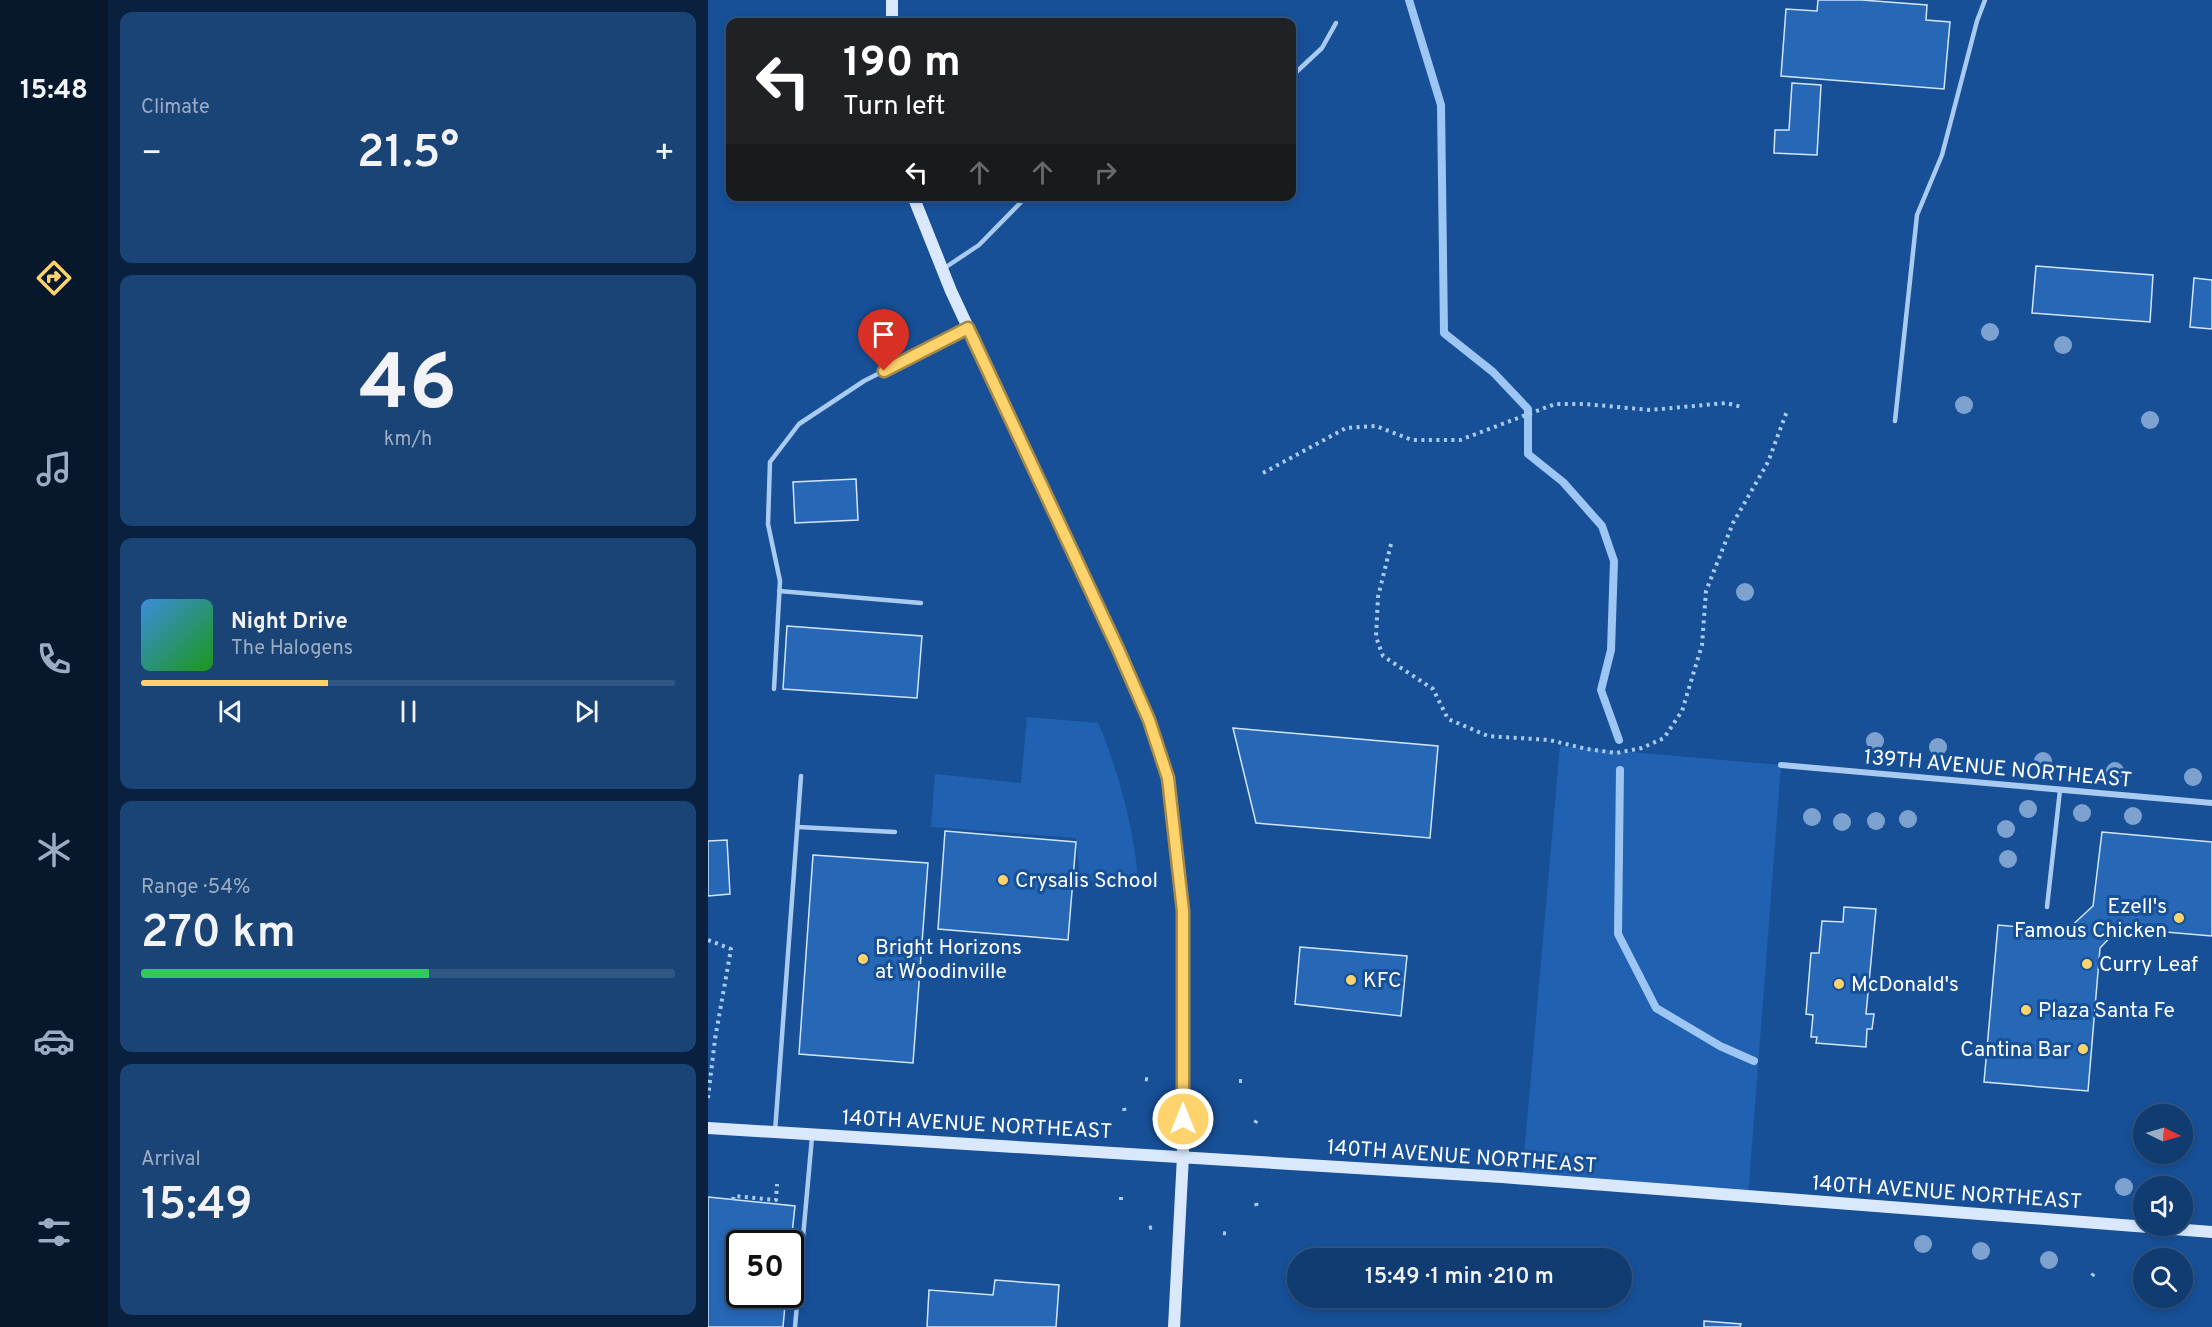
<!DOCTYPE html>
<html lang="en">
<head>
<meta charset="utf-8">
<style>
	body { margin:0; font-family:Overpass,sans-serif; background:#1a4376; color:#f1f3f6; height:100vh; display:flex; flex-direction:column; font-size:22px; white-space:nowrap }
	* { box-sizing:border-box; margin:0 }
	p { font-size:20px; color:#9cadc3 }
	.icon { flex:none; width:33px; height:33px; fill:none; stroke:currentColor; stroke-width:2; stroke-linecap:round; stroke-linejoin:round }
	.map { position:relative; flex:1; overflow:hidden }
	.drawer { display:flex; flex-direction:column; gap:12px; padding:12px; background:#09213e; width:600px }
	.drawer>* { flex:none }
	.hud { position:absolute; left:18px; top:18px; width:570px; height:183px; border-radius:12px; box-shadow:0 3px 9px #0003,0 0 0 2px #305684; background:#202124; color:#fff; overflow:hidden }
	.needle { width:39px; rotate:95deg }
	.buttons { position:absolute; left:1425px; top:1104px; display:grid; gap:12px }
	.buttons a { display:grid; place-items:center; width:60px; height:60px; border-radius:50%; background:#113c71; box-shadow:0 3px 9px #0003,0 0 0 2px #305684; font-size:30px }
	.speed { position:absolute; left:18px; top:1230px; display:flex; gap:12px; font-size:30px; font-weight:700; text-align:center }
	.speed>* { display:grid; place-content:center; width:78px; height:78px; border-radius:50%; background:#113c71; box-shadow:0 3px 9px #0003,0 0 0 2px #305684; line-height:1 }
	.speed .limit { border:3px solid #111; border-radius:9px; background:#fff; color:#111 }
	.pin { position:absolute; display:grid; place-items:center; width:51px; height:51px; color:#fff; margin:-62px -26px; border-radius:50% 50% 50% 0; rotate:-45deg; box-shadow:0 0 6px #0007 }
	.pin .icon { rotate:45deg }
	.me { position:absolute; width:66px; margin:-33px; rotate:0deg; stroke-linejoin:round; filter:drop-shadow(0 0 4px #0008) }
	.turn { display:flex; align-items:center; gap:21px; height:126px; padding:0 18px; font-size:27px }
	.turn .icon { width:78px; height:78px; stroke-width:2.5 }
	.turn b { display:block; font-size:42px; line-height:51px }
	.lanes { display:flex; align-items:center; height:57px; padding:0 18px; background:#0003; justify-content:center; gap:30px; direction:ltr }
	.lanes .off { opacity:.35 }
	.big { font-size:45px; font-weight:600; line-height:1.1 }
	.drawer .tile { flex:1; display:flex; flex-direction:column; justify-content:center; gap:9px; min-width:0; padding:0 21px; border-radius:12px; background:#1a4376 }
	.drawer .dial { align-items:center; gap:0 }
	.dial b { font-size:78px; line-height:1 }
	.song { display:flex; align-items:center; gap:18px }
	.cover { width:72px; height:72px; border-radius:9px; background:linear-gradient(135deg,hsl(210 70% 55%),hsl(120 70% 35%)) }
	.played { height:6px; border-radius:3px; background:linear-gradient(90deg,#ffd36b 35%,#305684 35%) }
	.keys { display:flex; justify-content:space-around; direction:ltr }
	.heat { display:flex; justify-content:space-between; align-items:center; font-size:33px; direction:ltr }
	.charge { height:9px; border-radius:4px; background:linear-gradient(90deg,#34c759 54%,#305684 0) }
	.trip { position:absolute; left:579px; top:1248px; width:345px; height:60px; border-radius:30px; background:#113c71; box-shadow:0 3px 9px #0003,0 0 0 2px #305684; font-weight:600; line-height:60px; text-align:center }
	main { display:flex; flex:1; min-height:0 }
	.menu { display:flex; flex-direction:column; width:108px; justify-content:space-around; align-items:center; background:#07182d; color:#9cadc3 }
	.menu .icon { width:42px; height:42px }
	.menu .selected { color:#ffd36b }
	.menu b { font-size:27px; color:#f1f3f6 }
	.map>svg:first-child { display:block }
	.green { fill:#2062b1 }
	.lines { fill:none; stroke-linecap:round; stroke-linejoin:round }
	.stream { stroke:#9dc6f4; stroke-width:8 }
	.building { fill:#2667b6; stroke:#d2e5fc; stroke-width:1.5 }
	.path { stroke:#aacbf1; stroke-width:4; stroke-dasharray:3 4.5; stroke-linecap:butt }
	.lane { stroke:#aacbf1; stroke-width:4.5 }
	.street { stroke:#aacbf1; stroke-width:6 }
	.secondary { stroke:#d9e8fc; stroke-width:12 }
	.tree { fill:#7ea2cf }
	.route-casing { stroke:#a68946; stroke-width:15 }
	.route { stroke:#ffd36b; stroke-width:10 }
	.poi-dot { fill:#ffd36b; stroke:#175097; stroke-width:2 }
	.labels { text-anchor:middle; stroke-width:6; stroke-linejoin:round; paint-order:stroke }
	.street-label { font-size:21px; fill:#fff; stroke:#175097 }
	.poi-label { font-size:21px; fill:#fff; stroke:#175097; text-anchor:start }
</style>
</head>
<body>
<main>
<nav class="menu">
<b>15:48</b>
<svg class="icon selected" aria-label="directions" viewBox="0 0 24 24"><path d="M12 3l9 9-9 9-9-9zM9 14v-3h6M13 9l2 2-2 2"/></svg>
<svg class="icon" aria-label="music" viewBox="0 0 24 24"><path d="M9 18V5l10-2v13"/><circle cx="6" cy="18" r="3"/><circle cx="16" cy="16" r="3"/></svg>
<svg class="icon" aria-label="phone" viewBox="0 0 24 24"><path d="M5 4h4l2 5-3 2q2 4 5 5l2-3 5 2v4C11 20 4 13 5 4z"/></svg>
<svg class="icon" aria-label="climate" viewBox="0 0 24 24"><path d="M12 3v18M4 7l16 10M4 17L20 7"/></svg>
<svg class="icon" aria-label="car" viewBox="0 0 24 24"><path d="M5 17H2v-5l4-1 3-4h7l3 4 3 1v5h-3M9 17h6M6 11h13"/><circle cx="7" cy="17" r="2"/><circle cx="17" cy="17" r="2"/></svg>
<svg class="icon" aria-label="filters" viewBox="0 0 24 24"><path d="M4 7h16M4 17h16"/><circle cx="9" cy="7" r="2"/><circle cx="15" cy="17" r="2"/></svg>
</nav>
<section class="drawer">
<div class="tile"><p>Climate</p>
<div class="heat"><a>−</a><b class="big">21.5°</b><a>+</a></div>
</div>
<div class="tile dial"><b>46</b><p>km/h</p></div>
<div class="tile">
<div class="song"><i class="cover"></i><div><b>Night Drive</b><p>The Halogens</p></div></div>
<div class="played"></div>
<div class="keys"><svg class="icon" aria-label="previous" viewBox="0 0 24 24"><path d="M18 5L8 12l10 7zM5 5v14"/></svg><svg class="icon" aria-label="pause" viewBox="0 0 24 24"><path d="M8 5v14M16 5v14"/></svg><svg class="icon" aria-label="next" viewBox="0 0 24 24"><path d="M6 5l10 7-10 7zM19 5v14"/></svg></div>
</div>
<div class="tile"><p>Range · 54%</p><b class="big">270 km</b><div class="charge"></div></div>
<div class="tile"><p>Arrival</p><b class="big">15:49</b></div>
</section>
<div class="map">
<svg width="1504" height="1327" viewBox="0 0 1504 1327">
	<rect width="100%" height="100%" fill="#175097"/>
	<g class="green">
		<path d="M 319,717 L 390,723 C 409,765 430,842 430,888 L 372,879 L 368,838 L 223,827 L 227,774 L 313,783 Z"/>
		<path d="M 852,746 L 1073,765 L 1040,1196 L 814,1179 Z"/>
	</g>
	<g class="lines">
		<g class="stream">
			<path d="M 701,0 L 733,105 L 736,333 L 785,372 L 820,409 L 820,454 L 855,482 L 894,526 L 906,561 L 903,650 L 893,690 L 911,740"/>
			<path d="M 912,770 L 910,934 L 948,1008 L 1012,1046 L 1046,1061"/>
		</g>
	</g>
	<g class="building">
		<path d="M 1110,0 L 1154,0 L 1219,5 L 1218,20 L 1242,22 L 1236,89 L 1073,76 L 1078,9 L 1109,11 Z"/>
		<path d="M 1084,83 L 1113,85 L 1109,155 L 1066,153 L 1067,130 L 1081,130 Z"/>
		<path d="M 1328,266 L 1445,275 L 1442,322 L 1324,313 Z"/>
		<path d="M 1486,278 L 1504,280 L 1504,329 L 1482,327 Z"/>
		<path d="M 148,479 L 150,520 L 87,523 L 85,482 Z"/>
		<path d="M 79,626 L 214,636 L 209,698 L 75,689 Z"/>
		<path d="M 525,728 L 730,746 L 722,838 L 548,823 Z"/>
		<path d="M 237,831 L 368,842 L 360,940 L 230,929 Z"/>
		<path d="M 1394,832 L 1504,842 L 1504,936 L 1411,928 L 1392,948 L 1380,1091 L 1276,1082 L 1290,925 L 1358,931 L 1385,906 Z"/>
		<path d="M 19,840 L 22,894 L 0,896 L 0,841 Z"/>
		<path d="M 105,855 L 220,863 L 205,1063 L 91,1054 Z"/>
		<path d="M 1136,907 L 1168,909 L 1158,1014 L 1166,1014 L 1164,1029 L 1159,1029 L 1158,1047 L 1108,1043 L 1109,1037 L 1103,1037 L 1105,1015 L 1098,1014 L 1103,953 L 1111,953 L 1114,921 L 1135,922 Z"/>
		<path d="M 592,947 L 699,956 L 693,1016 L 587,1004 Z"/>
		<path d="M 0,1197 L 87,1206 L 82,1252 L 82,1244 L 32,1244 L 32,1294 L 78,1294 L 75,1327 L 0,1327 Z"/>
		<path d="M 287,1280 L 351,1285 L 348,1327 L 219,1327 L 221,1290 L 285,1295 Z"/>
		<path d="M 996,1321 L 1033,1324 L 1032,1327 L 996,1327 Z"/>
	</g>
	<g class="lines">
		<g class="path">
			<path d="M 555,473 L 638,428 L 668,426 L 704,440 L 752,440 L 847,404 L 877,404 L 942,410 L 1018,403 L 1034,407"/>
			<path d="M 683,544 L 670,597 L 668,637 L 675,656 L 725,689 L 740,719 L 780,736 L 841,740 L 879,749 L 908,753 L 934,748 L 956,738 L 974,711 L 994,645 L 998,591 L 1025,523 L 1060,462 L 1079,411"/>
			<path d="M 0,940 L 23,949 L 7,1039 L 0,1098"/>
			<path d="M 437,1079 L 443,1080"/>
			<path d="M 531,1081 L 535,1081"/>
			<path d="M 416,1108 L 417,1113"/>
			<path d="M 547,1123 L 550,1118"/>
			<path d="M 413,1197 L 413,1203"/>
			<path d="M 25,1200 L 26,1196 L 68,1200 L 69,1184"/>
			<path d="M 548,1203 L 549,1207"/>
			<path d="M 441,1228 L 445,1227"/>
			<path d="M 515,1233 L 520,1234"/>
			<path d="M 1384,1276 L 1387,1272"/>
		</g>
		<g class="lane">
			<path d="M 584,76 L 614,48 L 628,23"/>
			<path d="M 235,269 L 271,245 L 319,196"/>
			<path d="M 1187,421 L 1209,215 L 1234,155 L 1269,21 L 1277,0"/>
			<path d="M 71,591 L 213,603"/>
			<path d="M 66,689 L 72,581 L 60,524 L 62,462 L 91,424 L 156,381 L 260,328"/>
			<path d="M 90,827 L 187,832"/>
			<path d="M 1339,907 L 1352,790"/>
			<path d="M 67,1132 L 93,776"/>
			<path d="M 82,1253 L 93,1254"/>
			<path d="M 87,1327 L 104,1137"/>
		</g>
		<path class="street" d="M 1073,765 L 1504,803"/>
		<g class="secondary">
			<path d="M 184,22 L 184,0"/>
			<path d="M 205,196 L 243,291 L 410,649 L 441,720 L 460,778 L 475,911 L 475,1156 L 466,1327"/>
			<path d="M 0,1128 L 794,1177 L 1504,1232"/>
		</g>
	</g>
	<g class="tree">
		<circle cx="1282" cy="332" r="9"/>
		<circle cx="1355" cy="345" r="9"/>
		<circle cx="1256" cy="405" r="9"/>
		<circle cx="1442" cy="420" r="9"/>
		<circle cx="1037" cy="592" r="9"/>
		<circle cx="1167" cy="741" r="9"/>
		<circle cx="1230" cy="747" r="9"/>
		<circle cx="1335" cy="761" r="9"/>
		<circle cx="1407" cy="771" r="9"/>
		<circle cx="1485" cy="777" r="9"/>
		<circle cx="1320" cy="809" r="9"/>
		<circle cx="1374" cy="813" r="9"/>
		<circle cx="1425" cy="816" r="9"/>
		<circle cx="1104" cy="817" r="9"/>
		<circle cx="1200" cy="819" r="9"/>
		<circle cx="1168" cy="821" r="9"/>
		<circle cx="1134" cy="822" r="9"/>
		<circle cx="1298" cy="829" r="9"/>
		<circle cx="1300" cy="859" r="9"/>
		<circle cx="1416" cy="1187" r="9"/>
		<circle cx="1215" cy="1244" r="9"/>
		<circle cx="1273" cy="1251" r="9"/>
		<circle cx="1341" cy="1260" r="9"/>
	</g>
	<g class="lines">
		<g class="route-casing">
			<path id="route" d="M 176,371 L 260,328 L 410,649 L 441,720 L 460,778 L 475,911 L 475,1119"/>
		</g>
		<use href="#route" class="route"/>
	</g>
	<g class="poi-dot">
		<circle cx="295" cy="880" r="6"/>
		<circle cx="1471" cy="918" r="6"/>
		<circle cx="155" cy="959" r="6"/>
		<circle cx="1379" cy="964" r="6"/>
		<circle cx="643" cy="980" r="6"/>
		<circle cx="1131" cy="984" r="6"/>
		<circle cx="1318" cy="1010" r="6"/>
		<circle cx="1375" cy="1049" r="6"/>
	</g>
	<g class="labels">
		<g class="street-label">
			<text transform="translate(1290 768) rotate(5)" y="7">139TH AVENUE NORTHEAST</text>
			<text transform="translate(269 1124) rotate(3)" y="7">140TH AVENUE NORTHEAST</text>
			<text transform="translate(754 1156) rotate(4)" y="7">140TH AVENUE NORTHEAST</text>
			<text transform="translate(1239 1192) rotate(4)" y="7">140TH AVENUE NORTHEAST</text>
		</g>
		<g class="poi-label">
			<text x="307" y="887">Crysalis School</text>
			<text x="1459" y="913" text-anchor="end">Ezell's<tspan x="1459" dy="24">Famous Chicken</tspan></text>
			<text x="167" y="954">Bright Horizons<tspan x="167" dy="24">at Woodinville</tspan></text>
			<text x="1391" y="971">Curry Leaf</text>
			<text x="655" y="987">KFC</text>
			<text x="1143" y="991">McDonald's</text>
			<text x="1330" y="1017">Plaza Santa Fe</text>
			<text x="1363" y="1056" text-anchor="end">Cantina Bar</text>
		</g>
	</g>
</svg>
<div class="buttons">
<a><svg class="needle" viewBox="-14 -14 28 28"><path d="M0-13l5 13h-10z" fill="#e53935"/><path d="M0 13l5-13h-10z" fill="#9cadc3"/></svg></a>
<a><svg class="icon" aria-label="sound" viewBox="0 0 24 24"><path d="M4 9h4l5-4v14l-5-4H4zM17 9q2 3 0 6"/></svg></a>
<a><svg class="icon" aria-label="search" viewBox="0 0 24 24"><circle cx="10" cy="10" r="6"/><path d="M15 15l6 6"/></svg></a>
</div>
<div class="speed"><div class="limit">50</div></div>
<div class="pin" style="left:176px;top:371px;background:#d93025"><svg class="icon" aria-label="arrive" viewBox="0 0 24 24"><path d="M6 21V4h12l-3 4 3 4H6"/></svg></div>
<svg class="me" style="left:475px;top:1119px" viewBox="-20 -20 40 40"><circle r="17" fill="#ffd36b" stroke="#fff" stroke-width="3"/><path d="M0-11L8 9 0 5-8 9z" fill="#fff"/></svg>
<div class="trip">15:49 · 1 min · 210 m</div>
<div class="hud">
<div class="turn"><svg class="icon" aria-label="left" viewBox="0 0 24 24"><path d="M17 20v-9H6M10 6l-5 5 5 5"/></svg><div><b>190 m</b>Turn left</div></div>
<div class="lanes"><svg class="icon" aria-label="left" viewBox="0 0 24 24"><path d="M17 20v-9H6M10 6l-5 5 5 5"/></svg><svg class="icon off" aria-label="ahead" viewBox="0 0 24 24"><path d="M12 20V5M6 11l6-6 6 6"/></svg><svg class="icon off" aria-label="ahead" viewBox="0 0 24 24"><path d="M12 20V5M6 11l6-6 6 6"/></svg><svg class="icon off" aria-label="right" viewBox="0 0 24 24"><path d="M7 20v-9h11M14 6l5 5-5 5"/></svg></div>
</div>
</div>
</main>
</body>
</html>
